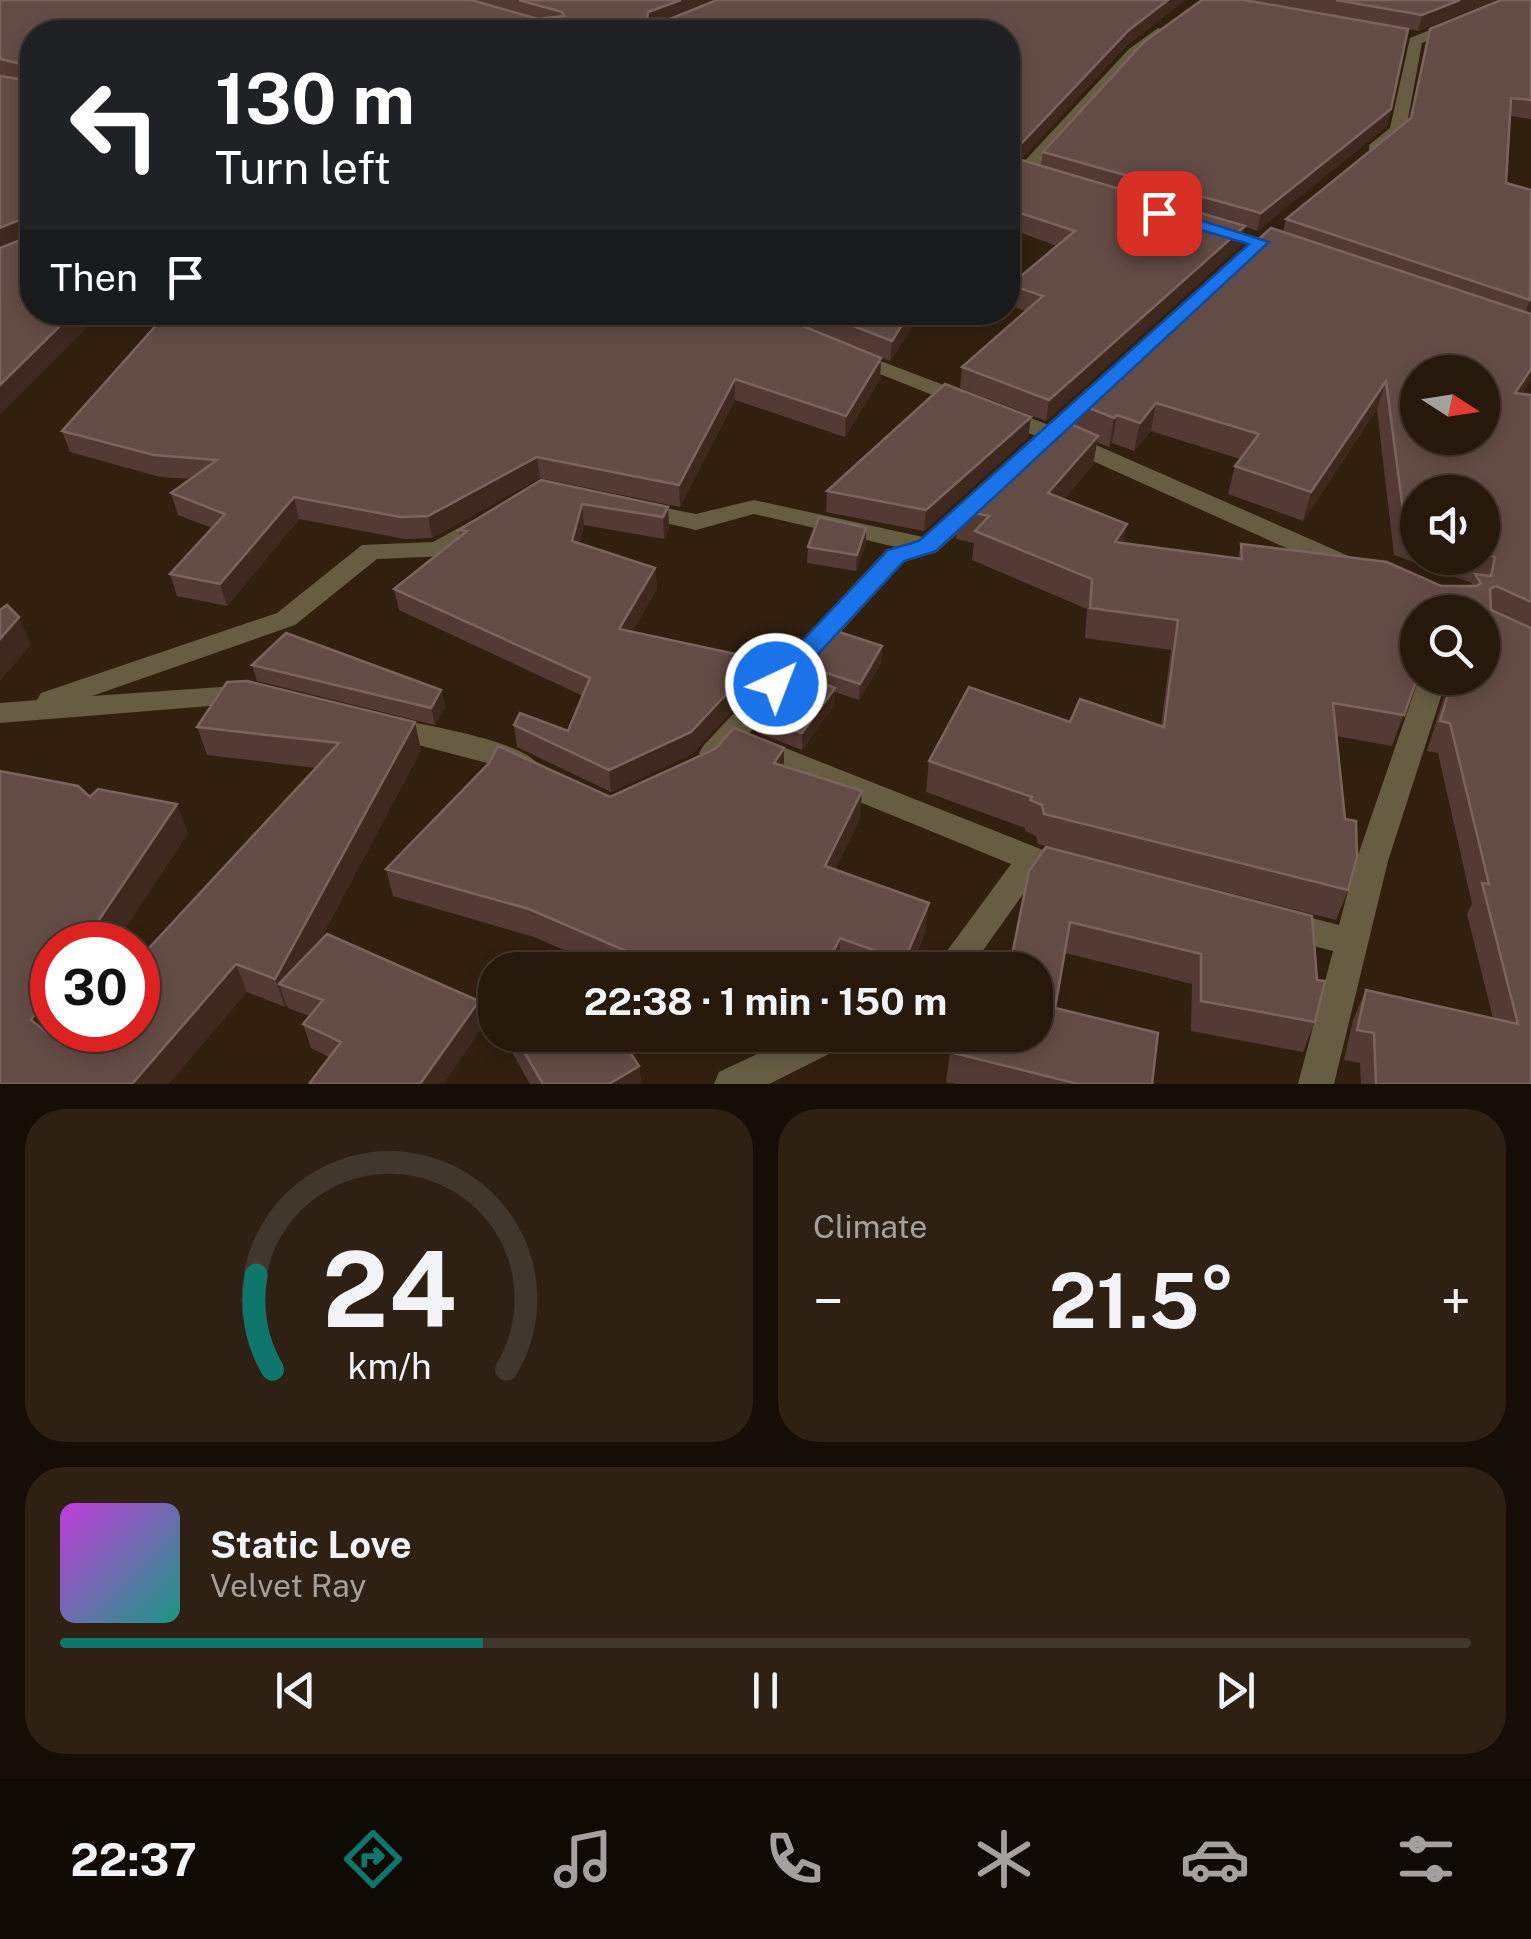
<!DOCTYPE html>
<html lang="en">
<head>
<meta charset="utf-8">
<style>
	body { margin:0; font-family:"Public Sans",sans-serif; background:#2e2114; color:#f1f3f6; height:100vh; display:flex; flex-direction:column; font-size:38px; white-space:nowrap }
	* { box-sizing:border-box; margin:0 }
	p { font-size:32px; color:#a4a09d }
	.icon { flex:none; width:55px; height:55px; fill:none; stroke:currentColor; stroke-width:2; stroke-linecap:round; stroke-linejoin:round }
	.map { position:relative; height:1084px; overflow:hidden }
	.sheet { display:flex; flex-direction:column; gap:25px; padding:25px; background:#150d06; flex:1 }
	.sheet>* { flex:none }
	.top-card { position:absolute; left:20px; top:20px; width:1000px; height:305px; border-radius:40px; box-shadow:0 5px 15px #0003,0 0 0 2px #42372c; background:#202124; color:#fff; overflow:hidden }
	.needle { width:65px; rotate:102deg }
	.buttons { position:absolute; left:1400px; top:355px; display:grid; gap:20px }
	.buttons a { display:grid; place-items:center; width:100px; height:100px; border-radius:50%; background:#26180b; box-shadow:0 5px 15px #0003,0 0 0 2px #42372c; font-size:50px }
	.speed { position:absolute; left:30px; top:922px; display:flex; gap:20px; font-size:50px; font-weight:700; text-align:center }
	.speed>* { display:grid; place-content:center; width:130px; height:130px; border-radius:50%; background:#26180b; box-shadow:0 5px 15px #0003,0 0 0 2px #42372c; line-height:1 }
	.speed .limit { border:15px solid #d22; background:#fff; color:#111 }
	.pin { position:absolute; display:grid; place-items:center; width:85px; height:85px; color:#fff; margin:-42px; border-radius:20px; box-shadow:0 5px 15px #0006 }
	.me { position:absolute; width:110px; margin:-55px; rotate:43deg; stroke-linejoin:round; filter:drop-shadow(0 0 8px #0008) }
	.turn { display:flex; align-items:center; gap:35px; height:210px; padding:0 30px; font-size:45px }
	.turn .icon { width:130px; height:130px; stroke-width:2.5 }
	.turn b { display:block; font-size:70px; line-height:85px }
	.then { display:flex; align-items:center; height:95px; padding:0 30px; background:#0003; gap:20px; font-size:38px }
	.big { font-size:75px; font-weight:700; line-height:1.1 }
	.sheet .widget { flex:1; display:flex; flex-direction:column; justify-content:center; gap:15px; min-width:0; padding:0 35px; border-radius:40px; background:#2e2114 }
	.sheet .dial { align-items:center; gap:0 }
	.dial svg { height:260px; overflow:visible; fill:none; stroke:#42372c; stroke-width:7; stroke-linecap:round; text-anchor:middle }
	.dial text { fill:#f1f3f6; stroke:none }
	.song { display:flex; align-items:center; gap:30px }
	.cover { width:120px; height:120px; border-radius:15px; background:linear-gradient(135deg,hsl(290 70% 55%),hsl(170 70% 35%)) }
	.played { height:10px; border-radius:5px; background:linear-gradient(90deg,#0f766e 30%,#42372c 30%) }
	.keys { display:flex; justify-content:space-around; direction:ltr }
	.heat { display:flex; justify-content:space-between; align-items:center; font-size:55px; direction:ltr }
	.sheet .tiles { flex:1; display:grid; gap:25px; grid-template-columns:1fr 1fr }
	.widget:last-child { grid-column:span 2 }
	.trip { position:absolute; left:478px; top:952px; width:575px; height:100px; border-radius:40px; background:#26180b; box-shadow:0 5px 15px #0003,0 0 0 2px #42372c; font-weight:700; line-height:100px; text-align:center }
	.menu { display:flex; height:160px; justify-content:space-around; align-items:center; background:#0f0a04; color:#a4a09d }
	.menu .icon { width:70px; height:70px }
	.menu .current { color:#0f766e }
	.menu b { font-size:45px; color:#f1f3f6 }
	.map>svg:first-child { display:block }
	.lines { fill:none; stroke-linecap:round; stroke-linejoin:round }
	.street { fill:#665d43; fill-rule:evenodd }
	.wall { fill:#533a34; fill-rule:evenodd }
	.shaded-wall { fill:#3f281d }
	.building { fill:#644c46; stroke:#7b645d; stroke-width:2.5; fill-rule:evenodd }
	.route { fill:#1a73e8; stroke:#114b97; stroke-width:2.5 }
</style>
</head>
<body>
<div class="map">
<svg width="1531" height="1084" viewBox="0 0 1531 1084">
	<rect width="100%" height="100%" fill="#32200f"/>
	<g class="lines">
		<g class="street">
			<path d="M 1505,0 L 1524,0 L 1422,43 L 1406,130 L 1381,153 L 1369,153 L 1369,145 L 1390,128 L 1410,38 Z"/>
			<path d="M 1158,28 L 1170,31 L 1139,55 L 1029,177 L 1017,177 L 1017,169 L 1129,49 Z"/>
			<path d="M 849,349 L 1062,430 L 1360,561 L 1364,567 L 1360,573 L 1342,573 L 1046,440 L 842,359 L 838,355 L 842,351 Z"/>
			<path d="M 983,490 L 995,497 L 992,502 L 937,552 L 905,561 L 724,761 L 714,764 L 704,761 L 699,753 L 704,745 L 887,549 L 896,547 L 754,514 L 696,530 L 626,514 L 623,509 L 626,504 L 635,502 L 696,514 L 754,500 L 923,537 L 974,492 Z"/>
			<path d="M 486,513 L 495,516 L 498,521 L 495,526 L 447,556 L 377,559 L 295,625 L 92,696 L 250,685 L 260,688 L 264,695 L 260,702 L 0,723 L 0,703 L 37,700 L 41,693 L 277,613 L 362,545 L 433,542 Z"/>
			<path d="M 1419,678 L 1447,678 L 1388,861 L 1334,1084 L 1298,1084 L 1333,951 L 1272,935 L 1268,925 L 1272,915 L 1284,911 L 1339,925 L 1356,861 Z"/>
			<path d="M 386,717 C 418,724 525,740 540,767 L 535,775 L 525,778 L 491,764 L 376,734 L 372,727 L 376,720 Z"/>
			<path d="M 755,736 L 1043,850 L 1048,859 L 969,970 L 933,970 L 1011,864 L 745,755 L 740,747 L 745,739 Z"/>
			<path d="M 797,1035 L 851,1035 L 845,1046 L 769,1084 L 714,1084 L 719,1072 Z"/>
		</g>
	</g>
	<g class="wall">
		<path d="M 0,0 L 1185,0 L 1126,46 L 1020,160 L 1041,166 L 1043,152 L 1202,0 L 1495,0 L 1418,31 L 1408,29 L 1387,126 L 1257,231 L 1245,227 L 1240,246 L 1046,421 L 960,388 L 962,367 L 1026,311 L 1008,305 L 1010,285 L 1057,246 L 1008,228 L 1008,32 L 32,32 L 32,312 L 102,312 L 0,414 Z"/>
		<path d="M 1531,0 L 1531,119 L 1510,116 L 1506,183 L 1531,190 L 1531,311 L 1529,313 L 1531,314 L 1531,380 L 1522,394 L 1531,395 L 1531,1084 L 1361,1084 L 1360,1063 L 1344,1060 L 1353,1020 L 1366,990 L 1493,1018 L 1467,914 L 1472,904 L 1438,753 L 1427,751 L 1450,678 L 1482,678 L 1482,612 L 1418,612 L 1418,676 L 1392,746 L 1336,736 L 1348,890 L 1336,920 L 1038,844 L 1036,836 L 1025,831 L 1025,828 L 926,792 L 929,761 L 1070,722 L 1161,726 L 1171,650 L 1085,638 L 1087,609 L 972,560 L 974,543 L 956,539 L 960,510 L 1074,426 L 1077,403 L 1283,232 L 1286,219 L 1410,119 L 1430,29 ZM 1377,409 L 1394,555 L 1472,583 L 1471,586 L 1441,586 L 1241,544 L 1238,558 L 1123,543 L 1064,499 L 1093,465 L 1097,442 L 1109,447 L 1112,443 L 1134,451 L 1151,431 L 1240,459 L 1235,466 L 1228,494 L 1303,521 ZM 1418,492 L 1482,492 L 1482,558 L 1418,558 Z"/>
		<path d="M 168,312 L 922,312 L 890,361 L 866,352 L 881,358 L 880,379 L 845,437 L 735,400 L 680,507 L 540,478 L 432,538 L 405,539 L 299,519 L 227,606 L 177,596 L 170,574 L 212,528 L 178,515 L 171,493 L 191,479 L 160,477 L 70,452 L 62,431 Z"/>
		<path d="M 1031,417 L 1028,437 L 924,531 L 826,512 L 827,491 Z"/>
		<path d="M 541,480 L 668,507 L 669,528 L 664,539 L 584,525 L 579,543 L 655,568 L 657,589 L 632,632 L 759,659 L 760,681 L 692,754 L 611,792 L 517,747 L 514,725 L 568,731 L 583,696 L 399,610 L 394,589 L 460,536 L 459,530 Z"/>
		<path d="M 866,544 L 856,571 L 807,563 L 808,547 Z"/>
		<path d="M 882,646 L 881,663 L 859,700 L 835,692 L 834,705 L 802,750 L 756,732 L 756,715 L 805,676 L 805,666 Z"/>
		<path d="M 252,665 L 441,690 L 445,706 L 435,725 L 257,681 Z"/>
		<path d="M 197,727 L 421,750 L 319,942 L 484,1025 L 443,1084 L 309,1084 L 329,1057 L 311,1048 L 303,1024 L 309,1016 L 288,1008 L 286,1004 L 285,1007 L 247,992 L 0,1084 L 90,797 L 188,833 L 53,1037 L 60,1043 L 316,768 L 207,755 Z"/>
		<path d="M 784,766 L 860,818 L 835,870 L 926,931 L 909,970 L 852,970 L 839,965 L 837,970 L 610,970 L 534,937 L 393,896 L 386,869 L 610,797 Z"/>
		<path d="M 1029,871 L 1317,980 L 1315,1022 L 1303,1052 L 1191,1031 L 1192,984 L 1065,953 L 1055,1008 L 1152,1084 L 955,1084 L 946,1082 L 950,1052 L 1035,1035 Z"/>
		<path d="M 502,1035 L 619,1035 L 639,1066 L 641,1084 L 530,1084 Z"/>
	</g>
	<g class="shaded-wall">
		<path d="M 681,0 L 723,0 L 649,28 L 647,19 L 648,12 Z"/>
		<path d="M 1168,0 L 1185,0 L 1126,46 L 1018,163 L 1020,145 L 1129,30 Z"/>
		<path d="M 1460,0 L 1495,0 L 1418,31 L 1422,15 Z"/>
		<path d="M 1391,109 L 1387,126 L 1257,231 L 1261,213 Z"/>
		<path d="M 24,218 L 31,238 L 0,250 L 0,228 Z"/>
		<path d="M 1245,226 L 1240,246 L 1046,421 L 1049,400 Z"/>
		<path d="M 1531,299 L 1531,311 L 1522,320 L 1530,300 Z"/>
		<path d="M 74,312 L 102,312 L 0,414 L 0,385 Z"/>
		<path d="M 910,312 L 922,312 L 890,361 L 892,341 Z"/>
		<path d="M 881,358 L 880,379 L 845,437 L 846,416 Z"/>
		<path d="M 1531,369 L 1531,380 L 1505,421 L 1515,393 Z"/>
		<path d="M 735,379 L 735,400 L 680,507 L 679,485 Z"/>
		<path d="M 1386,381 L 1377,409 L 1303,521 L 1311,492 Z"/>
		<path d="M 1156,403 L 1151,431 L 1134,451 L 1140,423 Z"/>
		<path d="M 1117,415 L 1112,443 L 1109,447 L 1114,418 Z"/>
		<path d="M 1031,417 L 1028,437 L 924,531 L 926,510 Z"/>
		<path d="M 1098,436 L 1093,465 L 1044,522 L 1048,493 Z"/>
		<path d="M 537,457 L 540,478 L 432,538 L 428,516 Z"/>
		<path d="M 294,497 L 299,519 L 227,606 L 220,584 Z"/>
		<path d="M 582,504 L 584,525 L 574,562 L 572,541 Z"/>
		<path d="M 668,507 L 669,528 L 664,539 L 663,517 Z"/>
		<path d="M 1127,524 L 1121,553 L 1115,542 Z"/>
		<path d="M 866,528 L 866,544 L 856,571 L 857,555 Z"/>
		<path d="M 655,568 L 657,589 L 621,651 L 619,629 Z"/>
		<path d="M 19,617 L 31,645 L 0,681 L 0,639 Z"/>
		<path d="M 882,646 L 881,663 L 859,700 L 860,684 Z"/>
		<path d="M 759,659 L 760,681 L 692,754 L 611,792 L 609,770 Z"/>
		<path d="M 835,688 L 834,705 L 802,750 L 802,733 Z"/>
		<path d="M 441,690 L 445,706 L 435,725 L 431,708 Z"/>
		<path d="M 415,722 L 421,750 L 294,989 L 279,984 L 286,1004 L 285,1007 L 275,979 Z"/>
		<path d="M 784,748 L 784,775 L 774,763 Z"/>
		<path d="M 862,791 L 860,818 L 824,893 L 825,866 Z"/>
		<path d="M 177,804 L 188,833 L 114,945 L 82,945 Z"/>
		<path d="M 929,903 L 926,931 L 909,970 L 903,970 L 904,961 Z"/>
		<path d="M 840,938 L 839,965 L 837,970 L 824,970 Z"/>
		<path d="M 236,964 L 247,992 L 169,1084 L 132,1084 Z"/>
		<path d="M 52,988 L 52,1030 L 58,1030 L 46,1048 L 31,1020 Z"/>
		<path d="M 479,1001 L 484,1025 L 443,1084 L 420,1084 Z"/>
		<path d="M 639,1066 L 641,1084 L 609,1084 Z"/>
	</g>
	<g class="building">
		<path d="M 0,0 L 471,0 L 538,19 L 564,16 L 562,12 L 519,0 L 681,0 L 648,12 L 647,19 L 670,19 L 717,0 L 1168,0 L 1129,30 L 1020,145 L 1008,143 L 1008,145 L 1008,32 L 32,32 L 32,312 L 74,312 L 0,385 L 0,248 L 28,237 L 29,222 L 24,218 L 0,228 L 0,76 L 26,80 L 30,66 L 0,59 Z"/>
		<path d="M 1202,0 L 1244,0 L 1408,29 L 1391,109 L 1261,213 L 1043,152 L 1144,42 Z"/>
		<path d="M 1336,0 L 1460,0 L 1422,15 Z"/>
		<path d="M 1501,0 L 1531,0 L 1531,100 L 1511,98 L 1506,183 L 1531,190 L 1530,300 L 1286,219 L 1411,118 L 1430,29 Z"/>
		<path d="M 1008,156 L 1245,226 L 1049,400 L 962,367 L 1043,296 L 1010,285 L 1075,231 L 1008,209 Z"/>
		<path d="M 1271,228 L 1531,314 L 1531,369 L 1515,393 L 1531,395 L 1531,602 L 1496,586 L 1490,589 L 1491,610 L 1531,628 L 1531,1084 L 1376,1084 L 1374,1033 L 1357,1030 L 1366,990 L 1518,1024 L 1482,883 L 1489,884 L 1450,723 L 1440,721 L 1453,678 L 1482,678 L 1482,612 L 1418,612 L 1418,676 L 1404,715 L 1333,703 L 1345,819 L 1356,821 L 1357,857 L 1348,890 L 1044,814 L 1042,805 L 1030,800 L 1032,797 L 929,761 L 969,687 L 1070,722 L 1080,699 L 1164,727 L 1178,620 L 1090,608 L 1092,579 L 975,531 L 989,516 L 960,510 L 1059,419 L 1098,436 L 1048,493 L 1127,524 L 1115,542 L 1242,559 L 1241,544 L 1387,562 L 1441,586 L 1477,586 L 1481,583 L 1475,574 L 1491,576 L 1495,557 L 1482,553 L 1482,492 L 1418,492 L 1418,530 L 1405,525 L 1386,381 L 1311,492 L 1235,466 L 1259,434 L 1156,403 L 1140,423 L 1117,415 L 1114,418 L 1077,403 ZM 1418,372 L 1482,372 L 1482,438 L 1418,438 Z"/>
		<path d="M 168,312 L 769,312 L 881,358 L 846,416 L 735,379 L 679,485 L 537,457 L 428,516 L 400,517 L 294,497 L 220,584 L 170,574 L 225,514 L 171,493 L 217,460 L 154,455 L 62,431 Z"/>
		<path d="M 817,312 L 910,312 L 892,341 Z"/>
		<path d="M 945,384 L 1031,417 L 926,510 L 827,491 Z"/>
		<path d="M 541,480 L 668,507 L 663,517 L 582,504 L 572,541 L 655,568 L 619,629 L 759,659 L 691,732 L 609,770 L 514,725 L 520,713 L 568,731 L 590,678 L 394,589 L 467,531 L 459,530 Z"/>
		<path d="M 819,517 L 866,528 L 857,555 L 808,547 Z"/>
		<path d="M 7,605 L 19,617 L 0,639 L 0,610 Z"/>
		<path d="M 833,630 L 882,646 L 860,684 L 805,666 Z"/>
		<path d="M 286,633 L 441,690 L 431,708 L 252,665 Z"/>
		<path d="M 795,672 L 835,688 L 802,733 L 756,715 Z"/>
		<path d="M 247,681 L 415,722 L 275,979 L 236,964 L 132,1084 L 0,1084 L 0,771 L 78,786 L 90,797 L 98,789 L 177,804 L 82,945 L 52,945 L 52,988 L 31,1020 L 60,1043 L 73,1030 L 138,1030 L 138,960 L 339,743 L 197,727 L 227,682 Z"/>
		<path d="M 734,728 L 784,748 L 774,763 L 862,791 L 825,866 L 929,903 L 904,961 L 840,938 L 824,970 L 670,970 L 529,909 L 386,869 L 489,763 L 498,746 L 610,797 L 715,749 Z"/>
		<path d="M 1046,847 L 1312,916 L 1317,980 L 1325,981 L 1315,1022 L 1201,1001 L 1201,954 L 1070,922 L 1055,1008 L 1158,1033 L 1152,1084 L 1078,1084 L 950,1052 L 953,1035 L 1035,1035 L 1035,970 L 1009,970 L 1029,871 Z"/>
		<path d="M 327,934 L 479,1001 L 420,1084 L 309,1084 L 341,1042 L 303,1024 L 323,1000 L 279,984 Z"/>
		<path d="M 570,959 L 577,970 L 549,970 Z"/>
		<path d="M 514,1035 L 619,1035 L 639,1066 L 609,1084 L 543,1084 Z"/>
	</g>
	<path class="route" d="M 1153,209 L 1165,209 L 1269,242 L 936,551 L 904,561 L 784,691 L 767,691 L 763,684 L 767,678 L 888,550 L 919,541 L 1249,244 L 1153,216 Z"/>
</svg>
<div class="buttons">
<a><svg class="needle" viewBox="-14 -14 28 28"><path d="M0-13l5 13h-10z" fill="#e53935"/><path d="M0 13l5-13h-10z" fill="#a4a09d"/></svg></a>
<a><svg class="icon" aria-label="sound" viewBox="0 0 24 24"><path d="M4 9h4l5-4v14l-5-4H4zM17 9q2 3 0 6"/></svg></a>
<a><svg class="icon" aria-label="search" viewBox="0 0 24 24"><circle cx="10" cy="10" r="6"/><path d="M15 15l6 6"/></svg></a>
</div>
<div class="speed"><div class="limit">30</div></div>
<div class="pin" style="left:1159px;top:213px;background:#d93025"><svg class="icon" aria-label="arrive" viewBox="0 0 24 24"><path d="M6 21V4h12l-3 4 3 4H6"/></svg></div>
<svg class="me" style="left:776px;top:684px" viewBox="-20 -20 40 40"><circle r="17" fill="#1a73e8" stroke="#fff" stroke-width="3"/><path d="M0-11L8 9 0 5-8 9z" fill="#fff"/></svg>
<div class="trip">22:38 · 1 min · 150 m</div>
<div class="top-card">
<div class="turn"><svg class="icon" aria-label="left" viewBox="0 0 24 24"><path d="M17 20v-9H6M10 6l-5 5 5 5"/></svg><div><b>130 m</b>Turn left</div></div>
<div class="then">Then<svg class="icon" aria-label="arrive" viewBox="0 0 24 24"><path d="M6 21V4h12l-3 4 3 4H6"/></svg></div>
</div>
</div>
<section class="sheet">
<div class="tiles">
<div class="widget dial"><svg viewBox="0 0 100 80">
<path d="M14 69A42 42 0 1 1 86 69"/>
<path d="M14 69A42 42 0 0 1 9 40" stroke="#0f766e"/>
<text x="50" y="56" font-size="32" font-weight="700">24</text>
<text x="50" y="72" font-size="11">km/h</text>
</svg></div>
<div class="widget"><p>Climate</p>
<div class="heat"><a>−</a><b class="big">21.5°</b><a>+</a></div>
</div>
<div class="widget">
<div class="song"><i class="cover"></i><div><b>Static Love</b><p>Velvet Ray</p></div></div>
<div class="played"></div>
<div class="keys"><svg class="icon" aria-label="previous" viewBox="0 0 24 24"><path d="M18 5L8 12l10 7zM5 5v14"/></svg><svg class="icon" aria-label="pause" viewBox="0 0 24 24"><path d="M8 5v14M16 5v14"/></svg><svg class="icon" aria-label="next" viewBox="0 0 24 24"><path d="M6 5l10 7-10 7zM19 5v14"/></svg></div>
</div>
</div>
</section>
<nav class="menu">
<b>22:37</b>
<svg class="icon current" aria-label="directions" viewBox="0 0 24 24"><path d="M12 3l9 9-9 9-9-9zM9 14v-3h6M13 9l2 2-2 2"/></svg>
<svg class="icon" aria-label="music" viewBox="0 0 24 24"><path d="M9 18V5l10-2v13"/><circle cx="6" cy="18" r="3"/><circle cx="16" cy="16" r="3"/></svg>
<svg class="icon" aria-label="phone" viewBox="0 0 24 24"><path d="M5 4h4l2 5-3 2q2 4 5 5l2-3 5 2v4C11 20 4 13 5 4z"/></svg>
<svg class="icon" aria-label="climate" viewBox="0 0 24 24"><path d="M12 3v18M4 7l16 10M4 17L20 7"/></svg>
<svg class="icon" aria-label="car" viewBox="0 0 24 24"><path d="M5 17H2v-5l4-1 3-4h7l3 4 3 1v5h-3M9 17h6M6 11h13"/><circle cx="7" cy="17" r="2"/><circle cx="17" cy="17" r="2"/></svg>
<svg class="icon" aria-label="filters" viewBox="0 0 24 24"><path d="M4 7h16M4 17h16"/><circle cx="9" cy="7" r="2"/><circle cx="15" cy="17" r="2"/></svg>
</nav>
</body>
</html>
